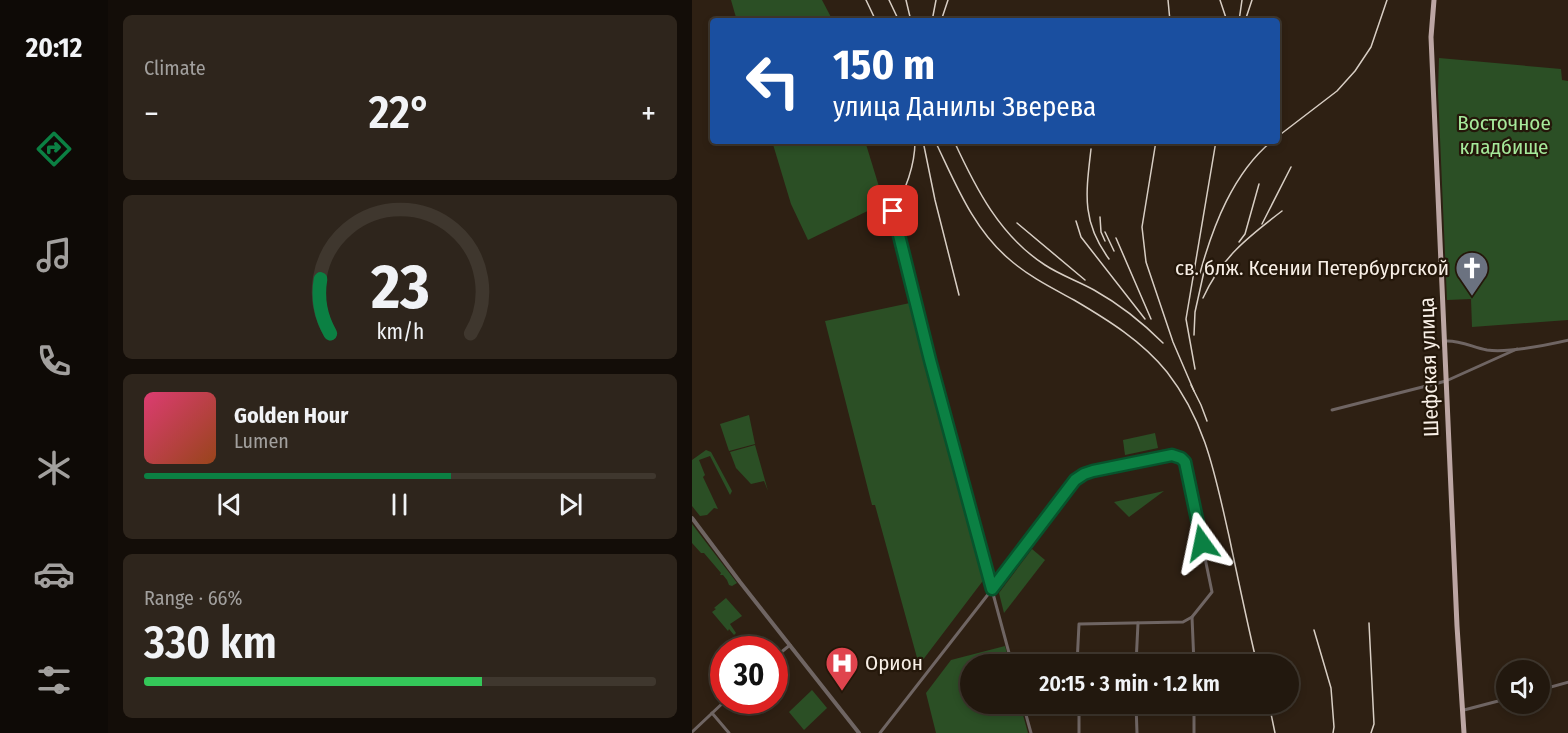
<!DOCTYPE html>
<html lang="en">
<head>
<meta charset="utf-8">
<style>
	body { margin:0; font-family:"Fira Sans Condensed",sans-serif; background:#2e251c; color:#f1f3f6; height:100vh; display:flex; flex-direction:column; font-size:22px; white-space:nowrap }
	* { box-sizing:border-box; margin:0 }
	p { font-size:20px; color:#a2a09e }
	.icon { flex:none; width:33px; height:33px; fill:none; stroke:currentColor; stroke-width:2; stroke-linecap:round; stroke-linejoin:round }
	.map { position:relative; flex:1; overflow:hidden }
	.panel { display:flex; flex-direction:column; gap:15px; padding:15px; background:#130d08; width:584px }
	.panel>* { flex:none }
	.guide { position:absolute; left:18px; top:18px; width:570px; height:126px; border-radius:6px; box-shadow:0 3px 9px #0003,0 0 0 2px #3f372e; background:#1a4fa0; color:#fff; overflow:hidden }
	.tools { position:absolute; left:804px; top:660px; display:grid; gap:12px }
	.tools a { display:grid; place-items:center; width:54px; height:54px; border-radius:50%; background:#22180e; box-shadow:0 3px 9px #0003,0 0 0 2px #3f372e; font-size:30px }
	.speed { position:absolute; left:18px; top:636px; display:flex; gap:12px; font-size:30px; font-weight:700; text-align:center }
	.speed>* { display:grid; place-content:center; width:78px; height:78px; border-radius:50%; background:#22180e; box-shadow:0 3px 9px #0003,0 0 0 2px #3f372e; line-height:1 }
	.speed .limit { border:9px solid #d22; background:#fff; color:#111 }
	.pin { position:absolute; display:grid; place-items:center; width:51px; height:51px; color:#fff; margin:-26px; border-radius:12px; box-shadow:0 3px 9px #0006 }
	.me { position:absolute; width:66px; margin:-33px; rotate:348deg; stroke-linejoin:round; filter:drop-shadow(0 0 4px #0008) }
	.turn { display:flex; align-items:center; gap:21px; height:126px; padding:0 24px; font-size:27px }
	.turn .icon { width:78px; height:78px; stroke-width:2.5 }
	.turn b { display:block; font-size:42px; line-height:51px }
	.big { font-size:45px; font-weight:600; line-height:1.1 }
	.panel .widget { flex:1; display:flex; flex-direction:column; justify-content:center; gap:9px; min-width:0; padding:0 21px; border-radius:9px; background:#2e251c }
	.panel .dial { align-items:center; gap:0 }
	.dial svg { height:156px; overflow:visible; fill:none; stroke:#3f372e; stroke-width:7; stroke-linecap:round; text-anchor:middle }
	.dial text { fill:#f1f3f6; stroke:none }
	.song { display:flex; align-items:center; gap:18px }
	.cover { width:72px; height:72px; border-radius:9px; background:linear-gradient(135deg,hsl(340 70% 55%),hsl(20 70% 35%)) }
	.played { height:6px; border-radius:3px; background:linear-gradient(90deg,#0b8043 60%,#3f372e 60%) }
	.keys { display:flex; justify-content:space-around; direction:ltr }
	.heat { display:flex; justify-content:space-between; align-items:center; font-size:33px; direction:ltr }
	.charge { height:9px; border-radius:4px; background:linear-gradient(90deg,#34c759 66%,#3f372e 0) }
	.trip { position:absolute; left:268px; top:654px; width:339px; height:60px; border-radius:30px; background:#22180e; box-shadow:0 3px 9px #0003,0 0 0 2px #3f372e; font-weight:600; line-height:60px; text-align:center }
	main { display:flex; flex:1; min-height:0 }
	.tabs { display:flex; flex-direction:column; width:108px; justify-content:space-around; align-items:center; background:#0e0a06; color:#a2a09e }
	.tabs .icon { width:42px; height:42px }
	.tabs .current { color:#0b8043 }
	.tabs b { font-size:27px; color:#f1f3f6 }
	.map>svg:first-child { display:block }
	.green { fill:#2b4f25 }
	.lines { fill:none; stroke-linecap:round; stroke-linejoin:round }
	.minor { stroke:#6f6563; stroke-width:3 }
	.tertiary { stroke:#6f6563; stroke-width:4 }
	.primary { stroke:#bca6a4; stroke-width:5 }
	.rail { stroke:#d8cec4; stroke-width:1.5 }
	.route-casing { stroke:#07532c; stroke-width:15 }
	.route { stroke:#0b8043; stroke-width:10 }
	.labels { text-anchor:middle; stroke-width:4.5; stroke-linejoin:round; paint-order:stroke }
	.park-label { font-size:21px; fill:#a6e99a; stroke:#24170a }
	.poi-label { font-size:21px; fill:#f8efe6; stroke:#24170a; text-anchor:end }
	.street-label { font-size:21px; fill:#f8efe6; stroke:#24170a }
</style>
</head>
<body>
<main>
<nav class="tabs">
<b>20:12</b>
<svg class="icon current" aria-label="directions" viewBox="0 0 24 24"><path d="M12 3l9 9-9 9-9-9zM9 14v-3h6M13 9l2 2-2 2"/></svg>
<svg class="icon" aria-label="music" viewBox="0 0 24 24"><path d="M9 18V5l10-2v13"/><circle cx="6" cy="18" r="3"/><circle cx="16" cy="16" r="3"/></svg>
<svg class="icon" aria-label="phone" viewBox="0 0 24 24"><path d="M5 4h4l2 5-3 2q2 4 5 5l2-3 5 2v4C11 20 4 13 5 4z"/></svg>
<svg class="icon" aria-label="climate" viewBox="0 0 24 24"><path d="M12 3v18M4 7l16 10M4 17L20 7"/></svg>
<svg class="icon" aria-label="car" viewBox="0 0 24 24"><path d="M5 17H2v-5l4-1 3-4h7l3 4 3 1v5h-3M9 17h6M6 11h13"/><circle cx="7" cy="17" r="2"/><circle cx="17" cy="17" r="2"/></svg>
<svg class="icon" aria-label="filters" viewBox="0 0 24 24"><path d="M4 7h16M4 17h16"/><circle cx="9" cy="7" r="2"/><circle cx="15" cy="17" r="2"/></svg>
</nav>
<section class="panel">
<div class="widget"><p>Climate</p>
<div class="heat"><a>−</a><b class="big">22°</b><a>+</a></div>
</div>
<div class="widget dial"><svg viewBox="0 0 100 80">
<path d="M14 69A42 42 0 1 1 86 69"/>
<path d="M14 69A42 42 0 0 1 9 41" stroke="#0b8043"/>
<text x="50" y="56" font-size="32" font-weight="700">23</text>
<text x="50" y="72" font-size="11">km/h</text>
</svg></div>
<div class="widget">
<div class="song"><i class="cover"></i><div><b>Golden Hour</b><p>Lumen</p></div></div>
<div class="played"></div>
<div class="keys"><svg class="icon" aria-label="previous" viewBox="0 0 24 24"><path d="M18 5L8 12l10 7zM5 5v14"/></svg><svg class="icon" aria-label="pause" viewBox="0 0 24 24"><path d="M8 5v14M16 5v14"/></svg><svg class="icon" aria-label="next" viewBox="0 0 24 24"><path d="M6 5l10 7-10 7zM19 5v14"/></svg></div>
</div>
<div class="widget"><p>Range · 66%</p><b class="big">330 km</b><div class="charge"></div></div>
</section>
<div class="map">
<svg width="877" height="733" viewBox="0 0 877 733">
	<rect width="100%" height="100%" fill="#2e2013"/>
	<g class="green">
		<path d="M 39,0 L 130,0 L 141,21 L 45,21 Z"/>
		<path d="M 747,58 L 869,69 L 870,80 L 876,81 L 876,320 L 780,327 L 779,299 L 755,300 L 746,91 Z"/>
		<path d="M 80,141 L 173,141 L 192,203 L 116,240 L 99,204 Z"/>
		<path d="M 218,303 L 293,578 L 227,665 L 183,505 L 180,505 L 133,321 Z"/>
		<path d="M 57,415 L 63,444 L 37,451 L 28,424 Z"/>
		<path d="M 463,433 L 466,448 L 433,455 L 431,440 Z"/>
		<path d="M 63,445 L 76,491 L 72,481 L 59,484 L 44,468 L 38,452 Z"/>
		<path d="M 14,450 L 19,452 L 40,491 L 38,495 L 18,456 L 7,460 L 13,475 L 11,477 L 26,509 L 22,508 L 15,515 L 8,516 L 0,506 L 0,460 Z"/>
		<path d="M 472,491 L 437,517 L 422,502 Z"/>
		<path d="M 0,524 L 45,583 L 40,586 L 37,585 L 35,580 L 31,575 L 28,575 L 29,573 L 12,553 L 9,553 L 0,543 Z"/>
		<path d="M 340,549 L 353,560 L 312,613 L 307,593 Z"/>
		<path d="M 34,598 L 50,616 L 38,624 L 44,633 L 42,635 L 37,629 L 36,631 L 20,612 L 24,609 L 22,608 Z"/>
		<path d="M 313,646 L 318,664 L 279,664 L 279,704 L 328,704 L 336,733 L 244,733 L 234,693 L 259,660 Z"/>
		<path d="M 120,690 L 135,708 L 112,730 L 97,712 Z"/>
	</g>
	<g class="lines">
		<g class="minor">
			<path d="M 200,211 L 238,360 L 320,664"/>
			<path d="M 753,341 C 768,340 780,347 795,350 C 816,353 855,345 877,340"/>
			<path d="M 640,410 L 754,381 L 825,349"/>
			<path d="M 500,617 L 502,664"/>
			<path d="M 82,658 L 98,645"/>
			<path d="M 444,664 L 446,623"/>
			<path d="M 848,690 L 877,682"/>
			<path d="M 331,704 L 339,733"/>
			<path d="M 387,704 L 387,733"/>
			<path d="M 444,704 L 445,733"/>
			<path d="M 772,710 L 814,699"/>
			<path d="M 20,713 L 37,733"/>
			<path d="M 0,732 L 34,700"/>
			<path d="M 188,733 L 386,479 L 396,472 L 480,455 L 489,457 L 493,461 L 520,592 L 500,617 L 491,622 L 387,624 L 385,664"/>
			<path d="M 502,733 L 502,704"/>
		</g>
		<path class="tertiary" d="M 0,518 L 48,582 L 167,733"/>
		<path class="primary" d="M 742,0 L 739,37 L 765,626 L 772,733"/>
		<g class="rail">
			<path d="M 174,0 L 184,21"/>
			<path d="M 197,0 L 207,21"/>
			<path d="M 214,0 L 219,21"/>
			<path d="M 476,0 L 478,21"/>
			<path d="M 528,0 L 535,21"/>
			<path d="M 240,21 L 244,0"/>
			<path d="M 249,21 L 256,0"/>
			<path d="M 547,21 L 550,0"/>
			<path d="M 553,21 L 560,0"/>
			<path d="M 585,137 L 645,91 L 663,71 L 679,47 L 695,0"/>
			<path d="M 231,141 L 243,200 L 267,295"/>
			<path d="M 243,141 C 263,182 281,229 317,259 C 336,276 360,288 382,300 C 416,320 450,341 475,372 C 514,422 523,475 537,536 C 546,579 555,622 565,664"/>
			<path d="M 262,141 C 284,189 308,236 353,265 C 368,275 386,281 402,290 C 427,304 450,322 471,343"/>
			<path d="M 464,141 L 450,227 L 454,262 L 481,342 L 502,391"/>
			<path d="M 399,149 C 394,193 389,221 417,259"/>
			<path d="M 200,211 C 214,192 223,164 223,141"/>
			<path d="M 408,217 L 409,232 L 413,241"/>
			<path d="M 384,221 L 389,237 L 453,319"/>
			<path d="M 325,223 L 393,280"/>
			<path d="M 570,224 L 599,167"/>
			<path d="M 413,232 L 422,251"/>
			<path d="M 424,238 L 459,319"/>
			<path d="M 547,242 L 553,234 L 567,184"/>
			<path d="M 508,273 C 521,226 541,173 580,141"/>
			<path d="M 511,298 C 529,258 556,237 590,211"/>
			<path d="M 502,335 L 503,312 L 513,267"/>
			<path d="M 503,369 L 494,319 L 524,141"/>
			<path d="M 499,385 L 509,405 L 515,421"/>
			<path d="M 677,623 L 682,724 L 679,733"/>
			<path d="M 622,630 L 639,688 L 642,727 L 641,733"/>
			<path d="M 577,704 L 583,733"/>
		</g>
	</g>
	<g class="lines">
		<g class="route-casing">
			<path id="route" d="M 201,211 L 238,360 L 300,589 L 383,480 L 392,474 L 401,471 L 480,455 L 489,458 L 493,462 L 510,543"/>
		</g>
		<use href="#route" class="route"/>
	</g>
	<defs>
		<g id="church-pin" transform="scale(1.725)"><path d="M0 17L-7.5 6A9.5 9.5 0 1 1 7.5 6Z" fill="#6b7280" stroke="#24170a"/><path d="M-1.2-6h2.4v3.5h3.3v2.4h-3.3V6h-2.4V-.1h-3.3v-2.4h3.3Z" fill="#fff"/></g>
		<g id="hospital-pin" transform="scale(1.725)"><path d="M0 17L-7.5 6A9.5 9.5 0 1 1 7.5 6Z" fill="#e0444e" stroke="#24170a"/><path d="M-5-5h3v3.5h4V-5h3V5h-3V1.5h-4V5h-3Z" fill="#fff"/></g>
	</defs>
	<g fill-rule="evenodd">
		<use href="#church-pin" x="780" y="268"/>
		<use href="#hospital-pin" x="150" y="663"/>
	</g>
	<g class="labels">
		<g class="park-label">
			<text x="812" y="130">Восточное<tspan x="812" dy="24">кладбище</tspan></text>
		</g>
		<g class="poi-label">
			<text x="757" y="275">св. блж. Ксении Петербургской</text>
			<text x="173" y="670" text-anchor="start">Орион</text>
		</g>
		<g class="street-label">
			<text transform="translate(737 367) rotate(-92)" y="7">Шефская улица</text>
		</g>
	</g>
</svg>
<div class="tools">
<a><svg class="icon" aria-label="sound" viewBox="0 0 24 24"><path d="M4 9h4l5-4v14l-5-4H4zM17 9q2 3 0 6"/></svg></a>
</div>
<div class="speed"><div class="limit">30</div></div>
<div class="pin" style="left:201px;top:211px;background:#d93025"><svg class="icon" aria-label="arrive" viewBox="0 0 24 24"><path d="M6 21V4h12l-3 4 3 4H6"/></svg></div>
<svg class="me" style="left:510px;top:543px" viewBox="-20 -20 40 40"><path d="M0-17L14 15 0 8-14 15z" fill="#0b8043" stroke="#fff" stroke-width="4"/></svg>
<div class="trip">20:15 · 3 min · 1.2 km</div>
<div class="guide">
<div class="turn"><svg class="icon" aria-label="left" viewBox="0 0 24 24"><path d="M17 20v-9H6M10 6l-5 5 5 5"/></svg><div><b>150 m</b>улица Данилы Зверева</div></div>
</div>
</div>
</main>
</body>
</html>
